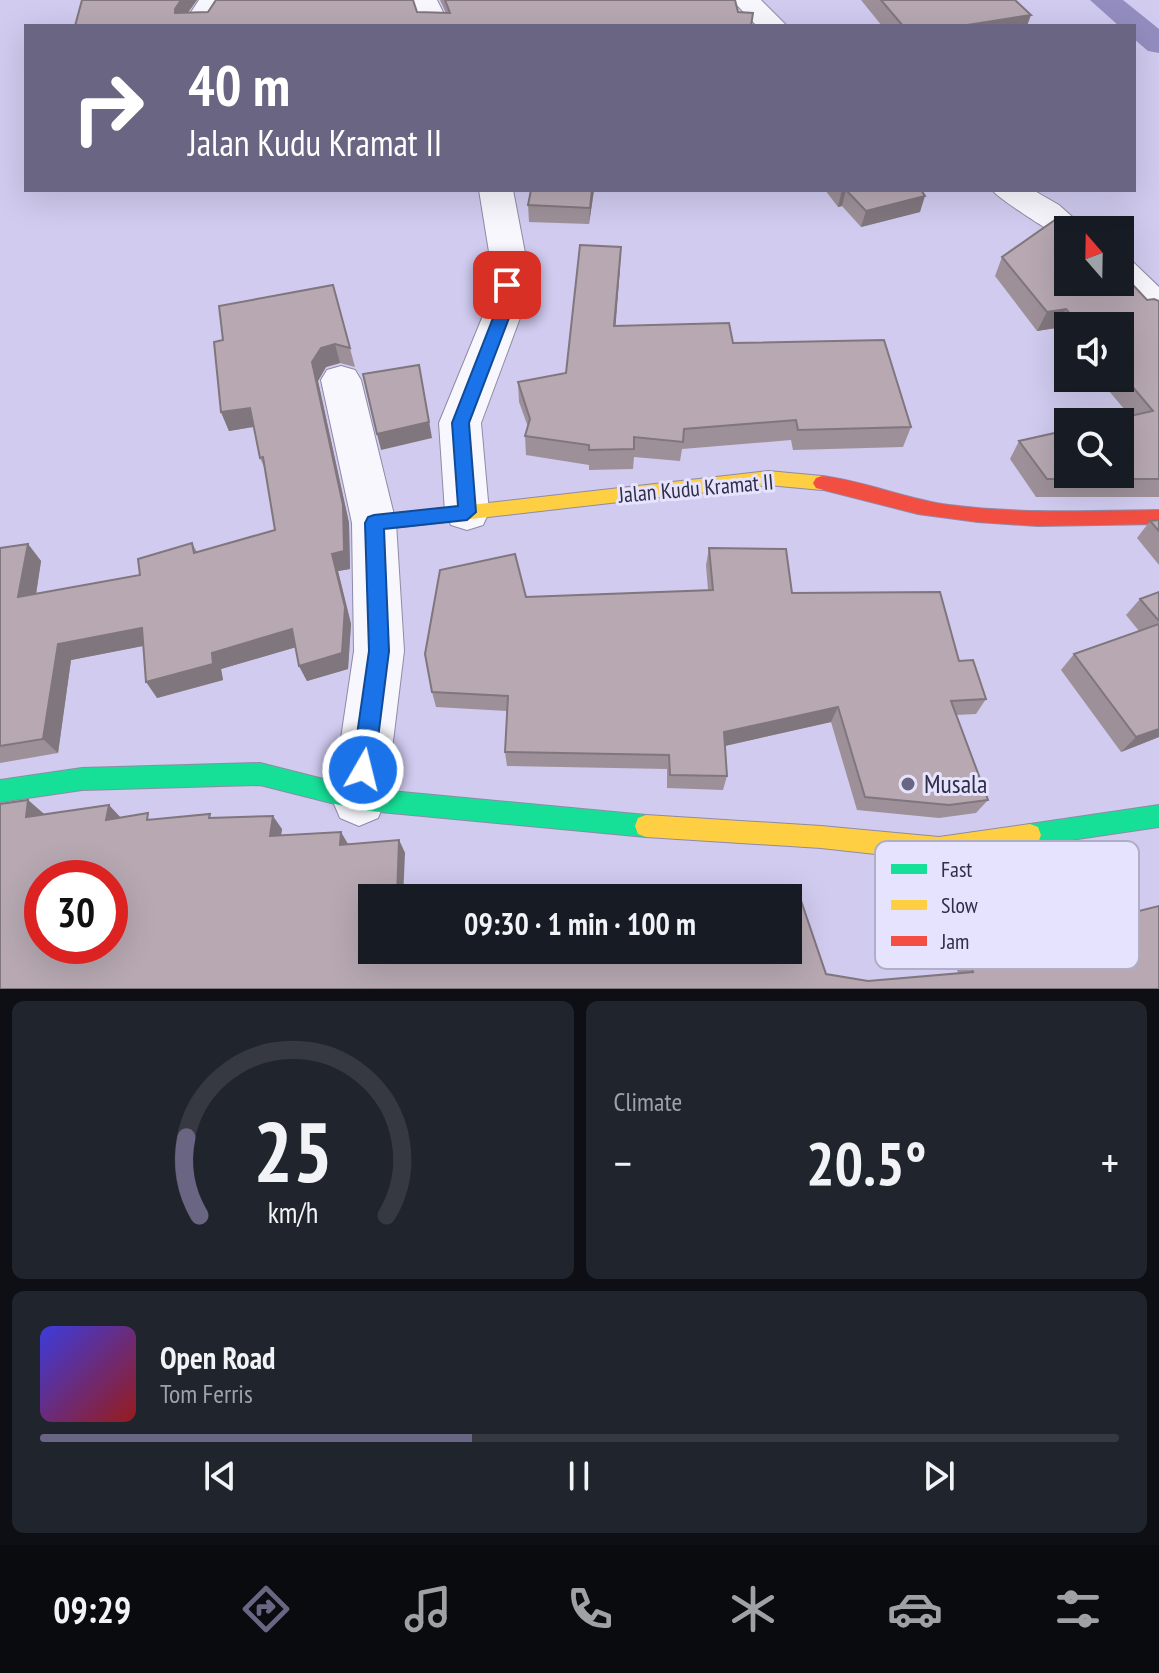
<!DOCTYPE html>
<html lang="en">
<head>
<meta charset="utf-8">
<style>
	body { margin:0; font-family:"PT Sans Narrow",sans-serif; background:#20242c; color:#f1f3f6; height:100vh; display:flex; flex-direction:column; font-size:30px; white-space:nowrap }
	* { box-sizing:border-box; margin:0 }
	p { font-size:26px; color:#9ea1a6 }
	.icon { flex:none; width:44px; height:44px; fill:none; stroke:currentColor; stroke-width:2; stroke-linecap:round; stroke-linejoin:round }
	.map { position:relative; height:989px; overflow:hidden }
	.side { display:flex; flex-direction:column; gap:12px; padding:12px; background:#0d0f14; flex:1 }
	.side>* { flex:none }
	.hud { position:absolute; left:24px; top:24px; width:1112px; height:168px; border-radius:0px; box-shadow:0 8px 32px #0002; background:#696582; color:#fff; overflow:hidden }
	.needle { width:52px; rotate:340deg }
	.fabs { position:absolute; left:1054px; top:216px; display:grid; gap:16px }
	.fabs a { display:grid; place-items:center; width:80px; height:80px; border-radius:0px; background:#171b24; box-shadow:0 8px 32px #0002; font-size:40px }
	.speed { position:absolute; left:24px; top:860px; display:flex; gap:16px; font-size:40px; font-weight:700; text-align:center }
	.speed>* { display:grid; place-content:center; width:104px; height:104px; border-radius:50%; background:#171b24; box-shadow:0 8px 32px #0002; line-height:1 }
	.speed .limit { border:12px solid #d22; background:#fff; color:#111 }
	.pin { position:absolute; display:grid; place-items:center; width:68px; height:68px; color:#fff; margin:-34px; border-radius:16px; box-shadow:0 4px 12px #0006 }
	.me { position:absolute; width:88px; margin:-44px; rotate:8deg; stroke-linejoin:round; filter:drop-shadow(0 0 6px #0008) }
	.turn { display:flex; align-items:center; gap:28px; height:168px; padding:0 32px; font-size:36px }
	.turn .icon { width:104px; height:104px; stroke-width:2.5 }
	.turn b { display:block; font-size:56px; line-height:68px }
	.big { font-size:60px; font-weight:700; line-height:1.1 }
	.side .tile { flex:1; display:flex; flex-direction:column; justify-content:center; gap:12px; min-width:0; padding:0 28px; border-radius:12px; background:#20242c }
	.side .dial { align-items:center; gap:0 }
	.dial svg { height:208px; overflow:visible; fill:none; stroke:#363941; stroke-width:7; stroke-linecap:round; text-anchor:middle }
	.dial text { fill:#f1f3f6; stroke:none }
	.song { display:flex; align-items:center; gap:24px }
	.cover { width:96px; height:96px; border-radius:12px; background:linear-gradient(135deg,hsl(240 70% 55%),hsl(0 70% 35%)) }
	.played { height:8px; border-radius:4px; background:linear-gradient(90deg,#696582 40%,#363941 40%) }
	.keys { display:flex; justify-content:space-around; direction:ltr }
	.heat { display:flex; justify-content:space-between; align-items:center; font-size:44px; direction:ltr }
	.side .tiles { flex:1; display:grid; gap:12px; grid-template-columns:1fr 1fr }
	.tile:last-child { grid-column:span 2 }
	.trip { position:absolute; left:358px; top:884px; width:444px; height:80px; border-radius:0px; background:#171b24; box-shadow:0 8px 32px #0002; font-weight:700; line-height:80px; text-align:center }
	.menu { display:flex; height:128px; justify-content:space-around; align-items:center; background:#090b0e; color:#9ea1a6 }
	.menu .icon { width:56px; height:56px }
	.menu .current { color:#696582 }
	.menu b { font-size:36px; color:#f1f3f6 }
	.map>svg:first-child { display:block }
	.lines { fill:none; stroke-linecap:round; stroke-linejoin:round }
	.canal { fill:#948dc0; fill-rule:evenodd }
	.street-casing { stroke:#8f8aa5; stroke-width:2 }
	.fast-casing { stroke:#8f8aa5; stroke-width:2 }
	.slow-casing { stroke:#8f8aa5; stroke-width:2 }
	.jam-casing { stroke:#8f8aa5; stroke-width:2 }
	.street { fill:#f8f7fd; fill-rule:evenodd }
	.fast { fill:#16e098; fill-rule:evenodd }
	.slow { fill:#ffcf43; fill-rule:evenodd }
	.jam { fill:#f24e42; fill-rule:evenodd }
	.wall { fill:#9d9099 }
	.shaded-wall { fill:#80767d }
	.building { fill:#b7a8b2; stroke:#80767d; stroke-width:2; fill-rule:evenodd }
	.route { fill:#1a73e8; stroke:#114b97; stroke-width:2 }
	.poi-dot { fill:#696582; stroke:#e6e3fe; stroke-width:3 }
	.labels { text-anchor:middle; stroke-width:6; stroke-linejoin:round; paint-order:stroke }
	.street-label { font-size:22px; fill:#312e47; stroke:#e6e3fe }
	.near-poi-label { font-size:26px; fill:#312e47; stroke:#e6e3fe; text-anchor:start }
	.key { fill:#e6e3fe; stroke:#b0adc7; stroke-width:2 }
	.key-label { font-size:22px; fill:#312e47 }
</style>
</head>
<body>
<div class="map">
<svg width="1159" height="989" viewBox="0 0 1159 989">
	<rect width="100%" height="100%" fill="#d0cbef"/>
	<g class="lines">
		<path class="canal" d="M 1090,0 L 1123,0 L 1159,29 L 1159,53 L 1148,51 L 1134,39 L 1134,26 L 1119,26 Z"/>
		<g class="street-casing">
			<g id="street">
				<path d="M 199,0 L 227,0 L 210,26 L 182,26 Z"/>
				<path d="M 411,0 L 437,0 L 450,26 L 422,26 Z"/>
				<path d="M 732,0 L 761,0 L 787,26 L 757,26 Z"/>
				<path d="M 479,190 L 513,190 L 526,258 L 525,285 L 520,318 L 481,423 L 489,512 L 483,525 L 467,530 L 451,525 L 445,512 L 439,423 L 482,318 L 489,285 L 490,258 Z"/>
				<path d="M 992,190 L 1033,190 L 1059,205 L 1087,230 L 1068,230 L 1068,240 C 1057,237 999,199 992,190 Z"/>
				<path d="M 1120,258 L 1133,262 L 1159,287 L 1159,321 L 1146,317 L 1111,282 L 1120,282 Z"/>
				<path d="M 341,366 L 355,370 L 361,380 L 396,523 L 404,651 L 386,799 L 378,818 L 359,826 L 340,818 L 332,799 L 354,651 L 352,523 L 321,380 L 327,370 Z"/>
			</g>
		</g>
		<g class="fast-casing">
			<g id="fast">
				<path d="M 260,763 L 359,788 L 646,815 L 654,818 L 657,826 L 654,834 L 646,837 L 359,810 L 260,785 L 82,790 L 0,802 L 0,780 L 82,768 Z"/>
				<path d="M 1159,805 L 1159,827 L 1030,846 L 1022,843 L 1019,835 L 1022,827 L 1030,824 Z"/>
			</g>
		</g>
		<g class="slow-casing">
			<g id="slow">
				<path d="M 768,471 L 822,476 L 828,478 L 831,483 L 828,488 L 822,490 L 768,485 L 374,530 L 367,528 L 365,523 L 367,518 L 374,516 Z"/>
				<path d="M 646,815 L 821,826 L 939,837 L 1030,824 L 1038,827 L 1041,835 L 1038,843 L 1030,846 L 939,861 L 821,848 L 646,837 L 638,834 L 635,826 L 638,818 Z"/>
			</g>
		</g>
		<g class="jam-casing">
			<path id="jam" d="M 822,476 C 865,481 905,499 949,505 C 1018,514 1089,511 1159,510 L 1159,524 L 1038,526 L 978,522 L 918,514 L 816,488 L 813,483 L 816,478 Z"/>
		</g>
		<use href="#street" class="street"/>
		<use href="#fast" class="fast"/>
		<use href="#slow" class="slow"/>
		<use href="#jam" class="jam"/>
	</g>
	<g class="wall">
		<path d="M 82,0 L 197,0 L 188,13 L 446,13 L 440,0 L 735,0 L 738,12 L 75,26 Z"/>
		<path d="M 861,0 L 1015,0 L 1027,26 L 882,26 Z"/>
		<path d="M 531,190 L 594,190 L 589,224 L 529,222 L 528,205 Z"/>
		<path d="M 825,190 L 921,190 L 920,212 L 861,227 L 842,206 L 838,207 Z"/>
		<path d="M 1068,230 L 1147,300 L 1159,301 L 1159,497 L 1036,497 L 1010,459 L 1019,441 L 1130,416 L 1098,378 L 1120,378 L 1120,326 L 1068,326 L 1068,342 L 1056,328 L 1037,331 L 995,276 L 1002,257 Z"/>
		<path d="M 620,268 L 615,326 L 733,343 L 911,427 L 903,447 L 793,450 L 791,440 L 682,449 L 680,461 L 634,457 L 633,469 L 589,470 L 589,465 L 526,455 L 525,436 L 528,427 L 519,402 L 518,382 L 566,373 Z"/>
		<path d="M 333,285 L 355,367 L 340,363 L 326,367 L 318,381 L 349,523 L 350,569 L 338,571 L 351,624 L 348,669 L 307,681 L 299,666 L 296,647 L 221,669 L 223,680 L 157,698 L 143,646 L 71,660 L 58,753 L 0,763 L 0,548 L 28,544 L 41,561 L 36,594 L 140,575 L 192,543 L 197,552 L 275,530 L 266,471 L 260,458 L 254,427 L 229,431 L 221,412 L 223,340 Z"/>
		<path d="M 1159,520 L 1159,565 L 1137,538 L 1150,521 Z"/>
		<path d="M 709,548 L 792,593 L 959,661 L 986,699 L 976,714 L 956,715 L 988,800 L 976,813 L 939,818 L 857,810 L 831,722 L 725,746 L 727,776 L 723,790 L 667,788 L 667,769 L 507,766 L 505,752 L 507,711 L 436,707 L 432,692 L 526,597 L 708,590 L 706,565 Z"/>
		<path d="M 1159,592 L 1159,737 L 1121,752 L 1061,670 L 1074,654 L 1139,631 L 1126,615 L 1140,599 Z"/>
		<path d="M 28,800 L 44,814 L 154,819 L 213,818 L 282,829 L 281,835 L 348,844 L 399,840 L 405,853 L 372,950 L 826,974 L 868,981 L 958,973 L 953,957 L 965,947 L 1017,941 L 1028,933 L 1074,927 L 1159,989 L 0,989 Z"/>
	</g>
	<g class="shaded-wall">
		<path d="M 181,0 L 197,0 L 179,24 L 180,26 L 175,9 Z"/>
		<path d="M 1031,15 L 1027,26 L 960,26 L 961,25 Z"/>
		<path d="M 592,190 L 594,190 L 589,224 L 590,208 Z"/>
		<path d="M 842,190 L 846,190 L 842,206 L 838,207 Z"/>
		<path d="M 925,196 L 920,212 L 861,227 L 866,211 Z"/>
		<path d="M 621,247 L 620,268 L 614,346 L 614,326 Z"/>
		<path d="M 1066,309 L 1056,328 L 1037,331 L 1047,312 Z"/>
		<path d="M 335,344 L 340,363 L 326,367 L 318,381 L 349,523 L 350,569 L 338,571 L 351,624 L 348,669 L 307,681 L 299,666 L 332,554 L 312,362 L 321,348 Z"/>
		<path d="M 422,381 L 432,438 L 381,450 L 377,434 Z"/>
		<path d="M 250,408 L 257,426 L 229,431 L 221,412 Z"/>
		<path d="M 28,544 L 41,561 L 33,614 L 18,597 Z"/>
		<path d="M 142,628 L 153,644 L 71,660 L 58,753 L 43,739 L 58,644 Z"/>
		<path d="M 292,629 L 300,646 L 221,669 L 223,680 L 157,698 L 146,682 L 212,653 Z"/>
		<path d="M 838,707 L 831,722 L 720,747 L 724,732 Z"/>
		<path d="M 1159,729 L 1159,737 L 1121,752 L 1136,737 Z"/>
		<path d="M 28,800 L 44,814 L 42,830 L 26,817 Z"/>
		<path d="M 109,805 L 122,819 L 106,820 Z"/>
		<path d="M 273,816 L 282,829 L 279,849 L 270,836 Z"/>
		<path d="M 341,832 L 348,844 L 340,845 Z"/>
		<path d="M 399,840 L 405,853 L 403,898 L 397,898 Z"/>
	</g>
	<g class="building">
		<path d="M 82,0 L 181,0 L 175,9 L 175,13 L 208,12 L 216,0 L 413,0 L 417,12 L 450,13 L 445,0 L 735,0 L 738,12 L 753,13 L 751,26 L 75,26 Z"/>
		<path d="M 881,0 L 1015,0 L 1031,15 L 961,26 L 903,26 Z"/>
		<path d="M 531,190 L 592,190 L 590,208 L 528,205 Z"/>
		<path d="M 846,190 L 921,190 L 925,196 L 866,211 Z"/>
		<path d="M 1059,217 L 1070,230 L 1068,230 L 1068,282 L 1120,282 L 1120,271 L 1147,300 L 1154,299 L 1159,301 L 1159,479 L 1047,479 L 1019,441 L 1068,430 L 1068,474 L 1120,474 L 1120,422 L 1103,422 L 1153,411 L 1120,372 L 1120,326 L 1080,326 L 1066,309 L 1047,312 L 1002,257 Z"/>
		<path d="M 580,245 L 621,247 L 614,326 L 729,323 L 733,343 L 884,340 L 911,427 L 798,430 L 796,420 L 684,429 L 683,442 L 634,437 L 634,449 L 589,450 L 589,445 L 525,436 L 530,419 L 518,382 L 566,373 Z"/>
		<path d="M 333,285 L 350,348 L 335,344 L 321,348 L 312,362 L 343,505 L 344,551 L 332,554 L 345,607 L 342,653 L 299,666 L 292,629 L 212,653 L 213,664 L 146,682 L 142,628 L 58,644 L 43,739 L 0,746 L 0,548 L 28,544 L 18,597 L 140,575 L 138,559 L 192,543 L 194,553 L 275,530 L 263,457 L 260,458 L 250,408 L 221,412 L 214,342 L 223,340 L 219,306 Z"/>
		<path d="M 419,365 L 429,422 L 377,434 L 363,374 Z"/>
		<path d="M 1159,520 L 1159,531 L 1150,521 Z"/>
		<path d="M 709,548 L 786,549 L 792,593 L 940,592 L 959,661 L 973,660 L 986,699 L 951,701 L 988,800 L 949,805 L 865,797 L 838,707 L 724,732 L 727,776 L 670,775 L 669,755 L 505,752 L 508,696 L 432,692 L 425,654 L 440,570 L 515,554 L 526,597 L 713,590 Z"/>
		<path d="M 1159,592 L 1159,621 L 1140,599 Z"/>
		<path d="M 1159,624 L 1159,729 L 1136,737 L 1074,654 Z"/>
		<path d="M 28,800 L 26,817 L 109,805 L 106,820 L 148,813 L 147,820 L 210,814 L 209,818 L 273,816 L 270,836 L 341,832 L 340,845 L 399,840 L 397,898 L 372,898 L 372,950 L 788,950 L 788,898 L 742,898 L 796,886 L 826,974 L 868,981 L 973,972 L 965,947 L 1031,939 L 1028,933 L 1074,927 L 1159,906 L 1159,989 L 0,989 L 0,804 ZM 42,878 L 110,878 L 110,946 L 42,946 Z"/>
		<rect x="534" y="890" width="72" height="8"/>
	</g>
	<path class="route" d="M 507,280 L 514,285 L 509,318 L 469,423 L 476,512 L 467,520 L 384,529 L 389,651 L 374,770 L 370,777 L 363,780 L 355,777 L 352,770 L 369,651 L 365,523 L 368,517 L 374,515 L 458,506 L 452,423 L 493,318 L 499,285 Z"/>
	<circle class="poi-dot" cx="908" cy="784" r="8"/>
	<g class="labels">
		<g class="street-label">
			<text transform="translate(696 488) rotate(-5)" y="8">Jalan Kudu Kramat II</text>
		</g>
		<g class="near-poi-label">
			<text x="924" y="793">Musala</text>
		</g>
	</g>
	<rect x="875" y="841" width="264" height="128" rx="12" class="key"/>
	<rect x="891" y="864" width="36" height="10" fill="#16e098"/>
	<rect x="891" y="900" width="36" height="10" fill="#ffcf43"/>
	<rect x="891" y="936" width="36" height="10" fill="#f24e42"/>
	<g class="key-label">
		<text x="941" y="877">Fast</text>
		<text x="941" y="913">Slow</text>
		<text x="941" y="949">Jam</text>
	</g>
</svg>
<div class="fabs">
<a><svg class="needle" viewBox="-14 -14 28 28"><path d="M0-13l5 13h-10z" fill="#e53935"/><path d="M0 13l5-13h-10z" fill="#9ea1a6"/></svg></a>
<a><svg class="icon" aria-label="sound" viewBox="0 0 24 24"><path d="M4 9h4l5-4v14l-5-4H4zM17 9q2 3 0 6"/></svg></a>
<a><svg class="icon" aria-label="search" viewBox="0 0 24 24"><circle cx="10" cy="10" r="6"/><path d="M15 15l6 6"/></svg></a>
</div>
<div class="speed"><div class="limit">30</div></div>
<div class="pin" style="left:507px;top:285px;background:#d93025"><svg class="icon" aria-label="arrive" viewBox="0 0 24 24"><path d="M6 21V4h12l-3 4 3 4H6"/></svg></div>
<svg class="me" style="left:363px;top:770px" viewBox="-20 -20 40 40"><circle r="17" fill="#1a73e8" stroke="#fff" stroke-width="3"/><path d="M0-11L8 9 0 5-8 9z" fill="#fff"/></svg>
<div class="trip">09:30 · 1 min · 100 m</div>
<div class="hud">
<div class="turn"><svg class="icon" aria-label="right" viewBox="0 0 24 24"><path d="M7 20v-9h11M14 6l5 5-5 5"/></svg><div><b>40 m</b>Jalan Kudu Kramat II</div></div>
</div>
</div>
<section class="side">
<div class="tiles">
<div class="tile dial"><svg viewBox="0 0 100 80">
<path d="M14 69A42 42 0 1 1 86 69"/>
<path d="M14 69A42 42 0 0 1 9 39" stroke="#696582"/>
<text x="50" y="56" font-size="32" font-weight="700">25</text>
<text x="50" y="72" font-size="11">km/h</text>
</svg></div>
<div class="tile"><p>Climate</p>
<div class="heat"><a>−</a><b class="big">20.5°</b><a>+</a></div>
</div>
<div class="tile">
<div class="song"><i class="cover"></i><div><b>Open Road</b><p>Tom Ferris</p></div></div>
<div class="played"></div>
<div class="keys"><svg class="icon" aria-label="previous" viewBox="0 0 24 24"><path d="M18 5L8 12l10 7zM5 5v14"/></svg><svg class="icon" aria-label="pause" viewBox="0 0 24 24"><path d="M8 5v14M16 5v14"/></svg><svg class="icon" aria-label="next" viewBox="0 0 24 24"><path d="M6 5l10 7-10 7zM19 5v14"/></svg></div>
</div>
</div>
</section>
<nav class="menu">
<b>09:29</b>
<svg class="icon current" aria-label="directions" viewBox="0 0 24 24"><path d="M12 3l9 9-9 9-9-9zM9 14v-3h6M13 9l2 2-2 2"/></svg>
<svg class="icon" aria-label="music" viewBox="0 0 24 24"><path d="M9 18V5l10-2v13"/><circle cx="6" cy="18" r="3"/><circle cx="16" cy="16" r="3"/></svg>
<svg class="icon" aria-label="phone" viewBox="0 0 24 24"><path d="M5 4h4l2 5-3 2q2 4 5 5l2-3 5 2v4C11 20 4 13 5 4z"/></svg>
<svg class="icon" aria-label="climate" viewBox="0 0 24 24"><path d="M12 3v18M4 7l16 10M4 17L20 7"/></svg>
<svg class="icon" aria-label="car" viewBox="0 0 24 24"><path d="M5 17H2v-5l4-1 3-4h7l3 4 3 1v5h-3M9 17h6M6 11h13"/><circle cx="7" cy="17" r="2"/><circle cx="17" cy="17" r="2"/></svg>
<svg class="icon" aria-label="filters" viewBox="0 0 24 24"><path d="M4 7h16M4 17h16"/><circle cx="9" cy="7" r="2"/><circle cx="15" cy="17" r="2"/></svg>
</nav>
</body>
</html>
